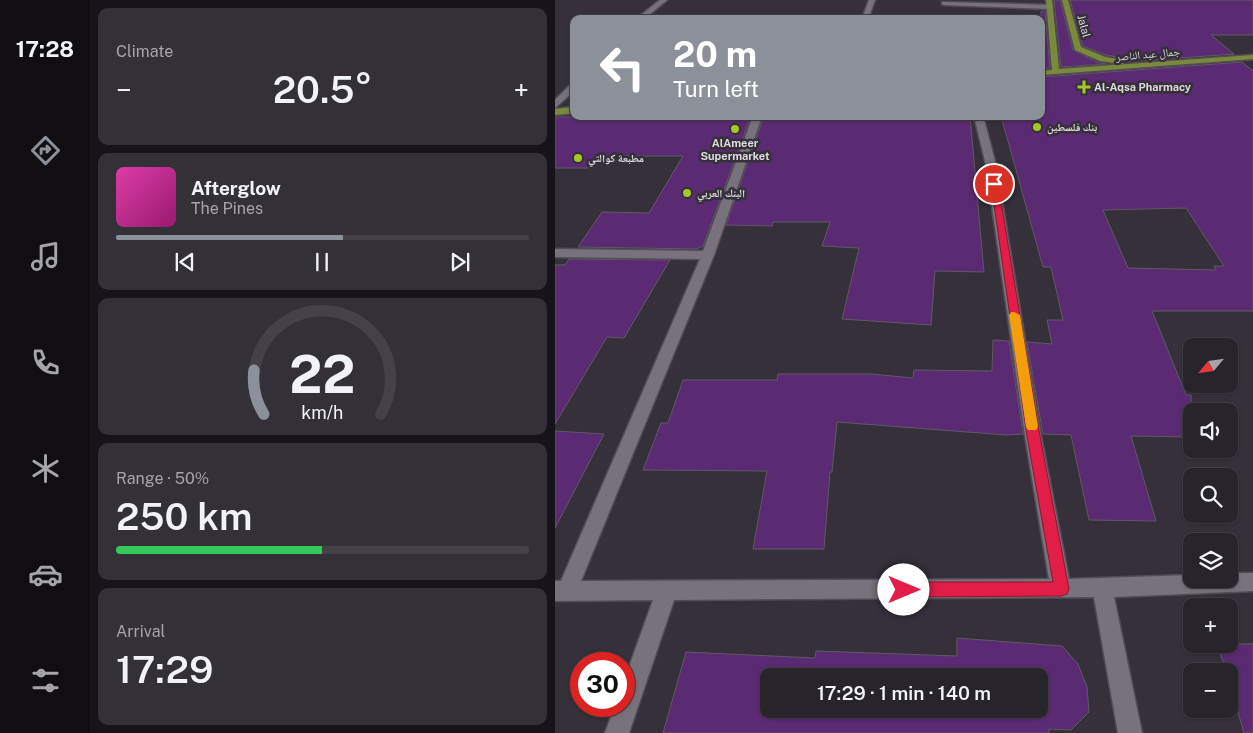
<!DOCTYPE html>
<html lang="en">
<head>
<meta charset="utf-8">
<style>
	body { margin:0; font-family:"Public Sans","Noto Naskh Arabic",sans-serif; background:#343037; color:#f1f3f6; height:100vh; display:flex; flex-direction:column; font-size:19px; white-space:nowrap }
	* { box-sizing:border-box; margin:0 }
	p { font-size:16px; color:#a5a4a9 }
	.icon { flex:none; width:28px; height:28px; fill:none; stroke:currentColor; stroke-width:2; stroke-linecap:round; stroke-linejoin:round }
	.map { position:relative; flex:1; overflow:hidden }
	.details { display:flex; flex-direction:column; gap:8px; padding:8px; background:#161418; width:465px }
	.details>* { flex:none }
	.hud { position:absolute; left:15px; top:15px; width:475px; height:105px; border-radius:10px; box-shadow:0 1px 4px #0004,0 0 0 1px #444147; background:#8c9099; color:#fff; overflow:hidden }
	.needle { width:32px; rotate:241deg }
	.buttons { position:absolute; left:628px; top:338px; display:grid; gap:10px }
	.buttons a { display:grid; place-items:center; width:55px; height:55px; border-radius:10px; background:#28242b; box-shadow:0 1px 4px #0004,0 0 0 1px #444147; font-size:25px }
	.speed { position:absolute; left:15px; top:652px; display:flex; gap:10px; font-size:25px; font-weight:700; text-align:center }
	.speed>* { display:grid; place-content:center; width:65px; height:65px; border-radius:50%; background:#28242b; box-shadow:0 1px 4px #0004,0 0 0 1px #444147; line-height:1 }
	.speed .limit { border:8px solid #d22; background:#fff; color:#111 }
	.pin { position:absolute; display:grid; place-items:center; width:42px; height:42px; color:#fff; margin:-21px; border:2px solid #fff; border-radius:50%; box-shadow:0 1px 5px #0007 }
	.me { position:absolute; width:55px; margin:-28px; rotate:90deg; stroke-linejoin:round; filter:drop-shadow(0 0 4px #0008) }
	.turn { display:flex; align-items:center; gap:18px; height:105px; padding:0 20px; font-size:22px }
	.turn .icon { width:65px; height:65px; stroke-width:2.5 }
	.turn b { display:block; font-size:35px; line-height:42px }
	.big { font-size:38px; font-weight:600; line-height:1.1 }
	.details .tile { flex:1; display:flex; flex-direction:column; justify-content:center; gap:8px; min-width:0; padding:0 18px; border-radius:10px; background:#343037 }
	.details .dial { align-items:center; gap:0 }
	.dial svg { height:130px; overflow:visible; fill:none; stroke:#444147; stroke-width:7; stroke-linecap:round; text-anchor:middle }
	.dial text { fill:#f1f3f6; stroke:none }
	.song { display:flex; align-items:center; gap:15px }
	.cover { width:60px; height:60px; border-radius:8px; background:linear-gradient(135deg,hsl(320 70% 55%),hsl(320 70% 35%)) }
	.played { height:5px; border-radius:2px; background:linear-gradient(90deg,#8c9099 55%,#444147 55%) }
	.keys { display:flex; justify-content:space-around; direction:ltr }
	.heat { display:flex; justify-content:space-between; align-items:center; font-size:28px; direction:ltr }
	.charge { height:8px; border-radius:4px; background:linear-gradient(90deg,#34c759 50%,#444147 0) }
	.trip { position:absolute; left:205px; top:668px; width:288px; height:50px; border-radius:10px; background:#28242b; box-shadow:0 1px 4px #0004,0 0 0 1px #444147; font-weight:600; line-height:50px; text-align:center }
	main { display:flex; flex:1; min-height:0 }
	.tab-bar { display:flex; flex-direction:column; width:90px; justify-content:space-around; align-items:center; background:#100e11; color:#a5a4a9 }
	.tab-bar .icon { width:35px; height:35px }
	.tab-bar .selected { color:#8c9099 }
	.tab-bar b { font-size:22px; color:#f1f3f6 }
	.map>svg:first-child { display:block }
	.building { fill:#5a2a72; stroke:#605a64; fill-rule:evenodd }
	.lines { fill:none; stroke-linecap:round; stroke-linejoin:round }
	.minor-casing { stroke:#524d55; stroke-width:3 }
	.major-casing { stroke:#524d55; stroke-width:3 }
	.minor { fill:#78727c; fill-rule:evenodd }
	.major { fill:#7a893c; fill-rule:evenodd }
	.route { fill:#e11d48; stroke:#92132f }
	.slow { fill:#f59e0b }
	.poi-dot { fill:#a4c825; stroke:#353039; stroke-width:2 }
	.labels { text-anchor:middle; stroke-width:5; stroke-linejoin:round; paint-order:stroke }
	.far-street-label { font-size:11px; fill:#dbd7dd; stroke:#353039 }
	.far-poi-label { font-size:11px; font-weight:bold; fill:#dbd7dd; stroke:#353039; text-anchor:start }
</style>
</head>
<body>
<main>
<nav class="tab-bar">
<b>17:28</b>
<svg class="icon selected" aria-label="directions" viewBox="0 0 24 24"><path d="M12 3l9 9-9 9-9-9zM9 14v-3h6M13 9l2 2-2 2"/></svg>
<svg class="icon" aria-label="music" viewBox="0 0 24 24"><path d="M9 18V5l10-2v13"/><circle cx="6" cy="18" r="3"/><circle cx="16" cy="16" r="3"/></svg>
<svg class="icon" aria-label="phone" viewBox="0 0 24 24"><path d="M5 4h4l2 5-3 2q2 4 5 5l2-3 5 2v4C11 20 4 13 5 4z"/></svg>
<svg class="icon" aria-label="climate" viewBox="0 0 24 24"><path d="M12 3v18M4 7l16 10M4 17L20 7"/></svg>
<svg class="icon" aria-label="car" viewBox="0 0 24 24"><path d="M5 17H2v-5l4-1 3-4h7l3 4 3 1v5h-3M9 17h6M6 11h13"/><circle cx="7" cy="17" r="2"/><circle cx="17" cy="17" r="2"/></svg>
<svg class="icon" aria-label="filters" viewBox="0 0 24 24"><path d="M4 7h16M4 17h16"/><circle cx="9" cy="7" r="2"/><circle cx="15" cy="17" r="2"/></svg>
</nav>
<section class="details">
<div class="tile"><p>Climate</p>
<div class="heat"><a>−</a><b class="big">20.5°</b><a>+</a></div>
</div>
<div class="tile">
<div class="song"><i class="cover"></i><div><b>Afterglow</b><p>The Pines</p></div></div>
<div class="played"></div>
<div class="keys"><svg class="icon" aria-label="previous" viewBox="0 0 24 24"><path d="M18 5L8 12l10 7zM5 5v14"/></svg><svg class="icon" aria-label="pause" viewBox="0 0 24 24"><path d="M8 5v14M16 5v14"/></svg><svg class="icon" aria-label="next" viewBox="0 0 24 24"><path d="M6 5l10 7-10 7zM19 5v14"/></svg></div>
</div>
<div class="tile dial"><svg viewBox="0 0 100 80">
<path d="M14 69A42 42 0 1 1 86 69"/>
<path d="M14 69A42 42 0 0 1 8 42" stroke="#8c9099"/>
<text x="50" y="56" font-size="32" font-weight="700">22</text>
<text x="50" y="72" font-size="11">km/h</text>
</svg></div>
<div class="tile"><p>Range · 50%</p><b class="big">250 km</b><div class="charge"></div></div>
<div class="tile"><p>Arrival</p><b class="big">17:29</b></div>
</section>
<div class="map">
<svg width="698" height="733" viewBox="0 0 698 733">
	<rect width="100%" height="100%" fill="#353039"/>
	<g class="building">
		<path d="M 499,0 L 505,0 L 518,50 L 544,63 L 551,64 L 506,67 Z"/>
		<path d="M 515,0 L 698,0 L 698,35 L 656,35 L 679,54 L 570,62 L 568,58 L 551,55 L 528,46 Z"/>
		<path d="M 486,11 L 490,11 L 495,68 L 486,69 Z"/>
		<path d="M 687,62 L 698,71 L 698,311 L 597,311 L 631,395 L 636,395 L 636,437 L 576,436 L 601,521 L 534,520 L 516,435 L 488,434 L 472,342 L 497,344 L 492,320 L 508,320 L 496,267 L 488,267 L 446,116 L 486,116 L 486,77 ZM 631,208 L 669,266 L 659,266 L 661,270 L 573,268 L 548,210 Z"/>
		<path d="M 196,116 L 148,246 L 141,249 L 23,247 L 47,212 L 94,213 L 128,156 L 42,156 L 35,168 L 0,168 L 0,117 Z"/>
		<path d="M 209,116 L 415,116 L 429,272 L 380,271 L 376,325 L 287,319 L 304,248 L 267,246 L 275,222 L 218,222 L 217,226 L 171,225 Z"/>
		<path d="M 14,259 L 115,260 L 69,338 L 52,337 L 0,424 L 0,265 L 10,265 Z"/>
		<path d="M 438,340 L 454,341 L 468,434 L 451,435 L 282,422 L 277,472 L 275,472 L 269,549 L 198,549 L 212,471 L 88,470 L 106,423 L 113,423 L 128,380 L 222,380 L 223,374 L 317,374 L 358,378 L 359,370 L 437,371 Z"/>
		<path d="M 0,431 L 49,434 L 0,528 Z"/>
		<path d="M 402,638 L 507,646 L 523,664 L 532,687 L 534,712 L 516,730 L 494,729 L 494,733 L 108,733 L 131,652 L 260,658 L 261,651 L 402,656 ZM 214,676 L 484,676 L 484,709 L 214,709 Z"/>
		<path d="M 662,644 L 698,644 L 698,733 L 689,733 L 674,681 L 674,671 L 671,671 Z"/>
	</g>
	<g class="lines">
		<g class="minor-casing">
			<g id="minor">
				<path d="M 105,0 L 112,0 L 89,19 L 81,19 Z"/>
				<path d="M 314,0 L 320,0 L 313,19 L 307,19 Z"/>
				<path d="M 387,2 L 495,5 L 498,7 L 495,9 L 389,5 L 387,4 Z"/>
				<path d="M 16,84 L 19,84 L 19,91 L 0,108 L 0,100 Z"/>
				<path d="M 198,116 L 207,116 L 159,255 L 26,581 L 494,579 L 470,436 L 431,165 L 419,116 L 428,116 L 441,165 L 486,436 L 514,579 L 636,575 L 636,579 L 674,579 L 674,573 L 698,573 L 698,591 L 559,597 L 587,733 L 563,733 L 539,597 L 119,600 L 74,733 L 50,733 L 60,706 L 69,706 L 69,681 L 98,600 L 0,601 L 0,581 L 6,581 L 145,259 L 0,257 L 0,249 L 148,251 Z"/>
			</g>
		</g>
		<g class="major-casing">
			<g id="major">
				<path d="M 491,0 L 497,0 L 504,69 L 698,55 L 698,59 L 486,75 L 486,71 L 497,70 Z"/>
				<path d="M 507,0 L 513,0 L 526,47 L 550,57 L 568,60 L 568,64 L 545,61 L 520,50 Z"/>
				<path d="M 19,107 L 19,113 L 0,115 L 0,109 Z"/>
			</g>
		</g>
		<use href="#minor" class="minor"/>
		<use href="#major" class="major"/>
	</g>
	<path class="route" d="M 436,183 L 443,184 L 485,436 L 514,589 L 512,594 L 506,596 L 349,597 L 343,595 L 341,590 L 343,584 L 349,582 L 498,582 L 472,436 Z"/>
	<path class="slow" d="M 456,312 L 459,312 L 465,315 L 483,427 L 481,430 L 473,430 L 471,427 L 454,315 Z"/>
	<g class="poi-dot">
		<path d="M526.5 79.5h5v5h5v5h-5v5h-5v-5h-5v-5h5z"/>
		<circle cx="482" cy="127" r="5"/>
		<circle cx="180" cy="129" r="5"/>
		<circle cx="23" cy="158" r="5"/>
		<circle cx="132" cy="193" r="5"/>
	</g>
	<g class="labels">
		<g class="far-street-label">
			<text transform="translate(529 26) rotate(75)" y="4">Jalal</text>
			<text transform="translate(593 54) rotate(-5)" y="4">جمال عبد الناصر</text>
		</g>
		<g class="far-poi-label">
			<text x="539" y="91">Al-Aqsa Pharmacy</text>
			<text x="492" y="131">بنك فلسطين</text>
			<text x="180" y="147" text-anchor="middle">AlAmeer<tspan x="180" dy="13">Supermarket</tspan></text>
			<text x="33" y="162">مطبعة كوالتي</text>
			<text x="142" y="197">البنك العربي</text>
		</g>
	</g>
</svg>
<div class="buttons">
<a><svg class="needle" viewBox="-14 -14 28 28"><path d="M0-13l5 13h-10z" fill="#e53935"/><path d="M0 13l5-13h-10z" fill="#a5a4a9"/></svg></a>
<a><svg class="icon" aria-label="sound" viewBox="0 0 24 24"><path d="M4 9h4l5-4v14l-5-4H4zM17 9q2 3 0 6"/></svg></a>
<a><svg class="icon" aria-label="search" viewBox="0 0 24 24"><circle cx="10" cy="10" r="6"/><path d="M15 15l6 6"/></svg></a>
<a><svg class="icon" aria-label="layers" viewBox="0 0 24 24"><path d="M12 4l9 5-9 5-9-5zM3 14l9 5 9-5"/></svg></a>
<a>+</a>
<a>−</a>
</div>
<div class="speed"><div class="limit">30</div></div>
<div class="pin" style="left:439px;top:184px;background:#d93025"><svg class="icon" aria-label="arrive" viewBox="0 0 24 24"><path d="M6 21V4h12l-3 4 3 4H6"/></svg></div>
<svg class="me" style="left:349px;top:590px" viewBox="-20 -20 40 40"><circle r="19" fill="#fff"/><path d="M0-13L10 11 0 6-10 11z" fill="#e11d48"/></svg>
<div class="trip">17:29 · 1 min · 140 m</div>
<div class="hud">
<div class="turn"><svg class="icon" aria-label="left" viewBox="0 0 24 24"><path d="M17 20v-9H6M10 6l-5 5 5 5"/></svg><div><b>20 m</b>Turn left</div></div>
</div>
</div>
</main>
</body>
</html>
